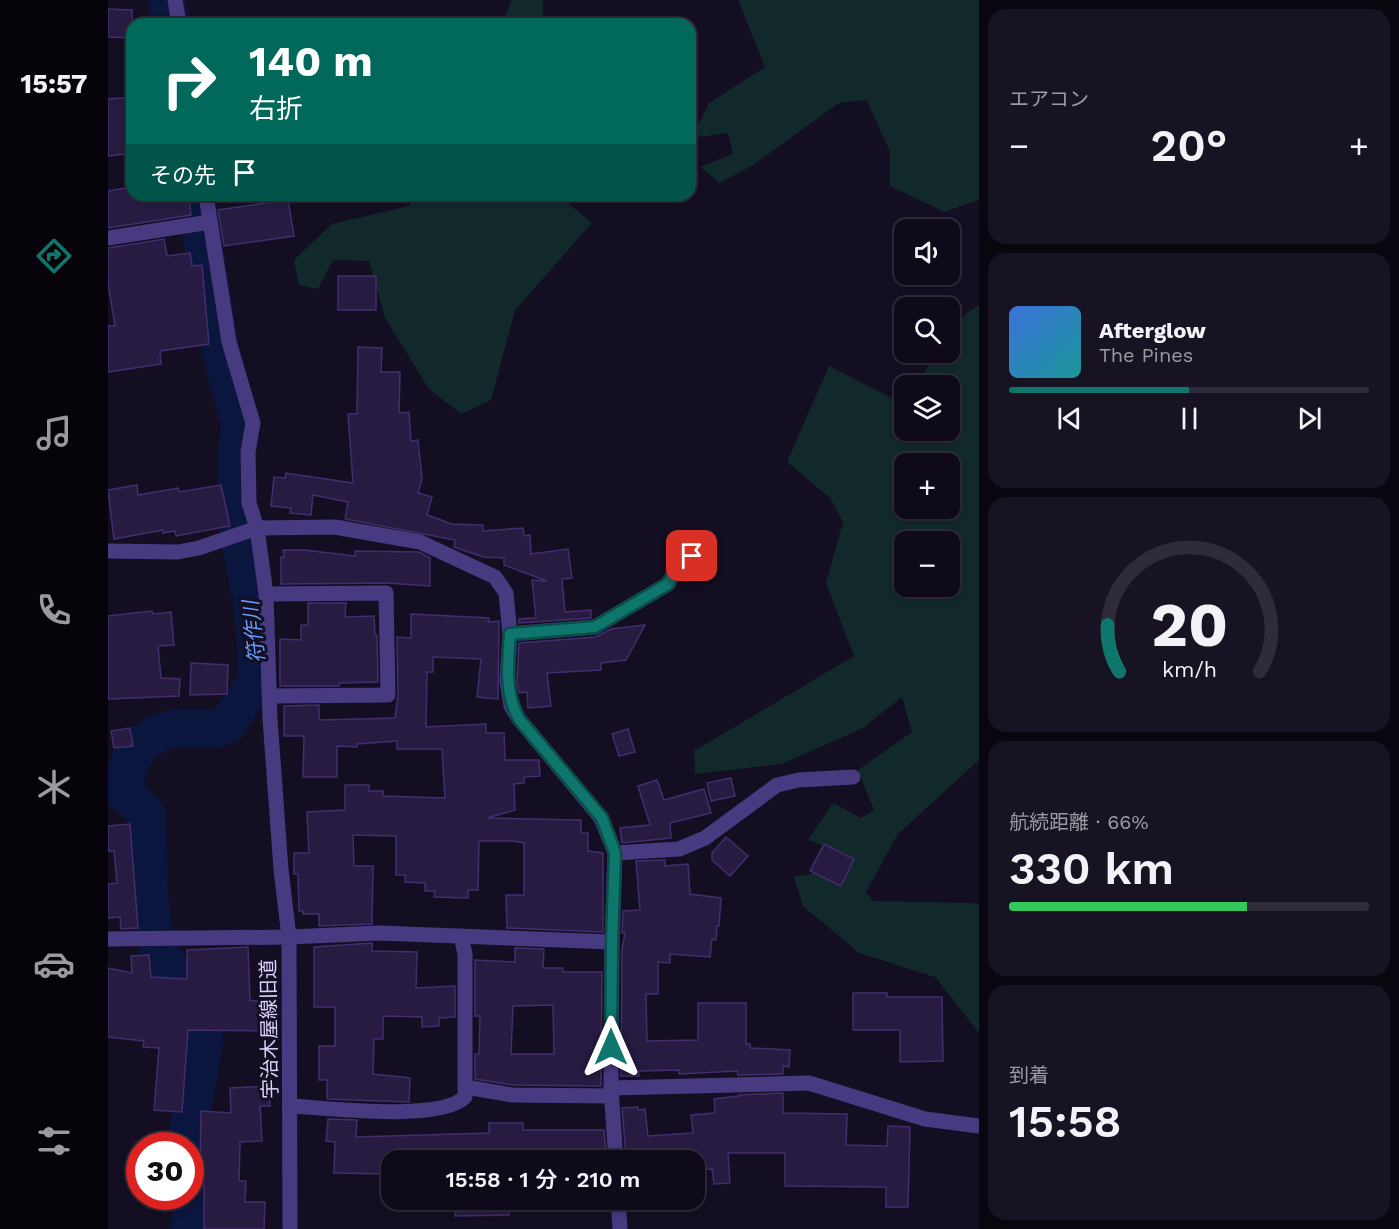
<!DOCTYPE html>
<html lang="ja">
<head>
<meta charset="utf-8">
<style>
	body { margin:0; font-family:"Work Sans","Noto Sans JP",sans-serif; background:#181323; color:#f1f3f6; height:100vh; display:flex; flex-direction:column; font-size:22px; white-space:nowrap }
	* { box-sizing:border-box; margin:0 }
	p { font-size:20px; color:#9b9aa2 }
	.icon { flex:none; width:33px; height:33px; fill:none; stroke:currentColor; stroke-width:2; stroke-linecap:round; stroke-linejoin:round }
	.map { position:relative; flex:1; overflow:hidden }
	.panel { display:flex; flex-direction:column; gap:9px; padding:9px; background:#08060e; width:420px }
	.panel>* { flex:none }
	.guide { position:absolute; left:18px; top:18px; width:570px; height:183px; border-radius:18px; box-shadow:0 3px 9px #0003,0 0 0 2px #2f2b39; background:#00695c; color:#fff; overflow:hidden }
	.controls { position:absolute; left:786px; top:219px; display:grid; gap:12px }
	.controls a { display:grid; place-items:center; width:66px; height:66px; border-radius:12px; background:#0f0a1a; box-shadow:0 3px 9px #0003,0 0 0 2px #2f2b39; font-size:30px }
	.speed { position:absolute; left:18px; top:1132px; display:flex; gap:12px; font-size:30px; font-weight:700; text-align:center }
	.speed>* { display:grid; place-content:center; width:78px; height:78px; border-radius:50%; background:#0f0a1a; box-shadow:0 3px 9px #0003,0 0 0 2px #2f2b39; line-height:1 }
	.speed .limit { border:9px solid #d22; background:#fff; color:#111 }
	.pin { position:absolute; display:grid; place-items:center; width:51px; height:51px; color:#fff; margin:-26px; border-radius:12px; box-shadow:0 3px 9px #0006 }
	.me { position:absolute; width:66px; margin:-33px; rotate:0deg; stroke-linejoin:round; filter:drop-shadow(0 0 4px #0008) }
	.turn { display:flex; align-items:center; gap:21px; height:126px; padding:0 24px; font-size:27px }
	.turn .icon { width:78px; height:78px; stroke-width:2.5 }
	.turn b { display:block; font-size:42px; line-height:51px }
	.then { display:flex; align-items:center; height:57px; padding:0 24px; background:#0003; gap:12px; font-size:22px }
	.big { font-size:45px; font-weight:600; line-height:1.1 }
	.panel .card { flex:1; display:flex; flex-direction:column; justify-content:center; gap:9px; min-width:0; padding:0 21px; border-radius:18px; background:#181323 }
	.panel .dial { align-items:center; gap:0 }
	.dial svg { height:156px; overflow:visible; fill:none; stroke:#2f2b39; stroke-width:7; stroke-linecap:round; text-anchor:middle }
	.dial text { fill:#f1f3f6; stroke:none }
	.song { display:flex; align-items:center; gap:18px }
	.cover { width:72px; height:72px; border-radius:9px; background:linear-gradient(135deg,hsl(220 70% 55%),hsl(180 70% 35%)) }
	.played { height:6px; border-radius:3px; background:linear-gradient(90deg,#0f766e 50%,#2f2b39 50%) }
	.keys { display:flex; justify-content:space-around; direction:ltr }
	.heat { display:flex; justify-content:space-between; align-items:center; font-size:33px; direction:ltr }
	.charge { height:9px; border-radius:4px; background:linear-gradient(90deg,#34c759 66%,#2f2b39 0) }
	.trip { position:absolute; left:273px; top:1150px; width:324px; height:60px; border-radius:18px; background:#0f0a1a; box-shadow:0 3px 9px #0003,0 0 0 2px #2f2b39; font-weight:600; line-height:60px; text-align:center }
	main { display:flex; flex:1; min-height:0 }
	.tab-bar { display:flex; flex-direction:column; width:108px; justify-content:space-around; align-items:center; background:#06040a; color:#9b9aa2 }
	.tab-bar .icon { width:42px; height:42px }
	.tab-bar .active { color:#0f766e }
	.tab-bar b { font-size:27px; color:#f1f3f6 }
	.map>svg:first-child { display:block }
	.green { fill:#11292b; fill-rule:evenodd }
	.lines { fill:none; stroke-linecap:round; stroke-linejoin:round }
	.river { stroke:#0b163e; stroke-width:38 }
	.building { fill:#281b42; stroke:#432d6e; stroke-width:1.5; fill-rule:evenodd }
	.minor { stroke:#473a80; stroke-width:15 }
	.route-casing { stroke:#0a4d48; stroke-width:15 }
	.route { stroke:#0f766e; stroke-width:10 }
	.labels { text-anchor:middle; stroke-width:6; stroke-linejoin:round; paint-order:stroke }
	.street-label { font-size:20px; fill:#dcd0fe; stroke:#140e22 }
	.water-label { font-size:21px; font-style:italic; fill:#619dfb; stroke:#140e22 }
</style>
</head>
<body>
<main>
<nav class="tab-bar">
<b>15:57</b>
<svg class="icon active" aria-label="directions" viewBox="0 0 24 24"><path d="M12 3l9 9-9 9-9-9zM9 14v-3h6M13 9l2 2-2 2"/></svg>
<svg class="icon" aria-label="music" viewBox="0 0 24 24"><path d="M9 18V5l10-2v13"/><circle cx="6" cy="18" r="3"/><circle cx="16" cy="16" r="3"/></svg>
<svg class="icon" aria-label="phone" viewBox="0 0 24 24"><path d="M5 4h4l2 5-3 2q2 4 5 5l2-3 5 2v4C11 20 4 13 5 4z"/></svg>
<svg class="icon" aria-label="climate" viewBox="0 0 24 24"><path d="M12 3v18M4 7l16 10M4 17L20 7"/></svg>
<svg class="icon" aria-label="car" viewBox="0 0 24 24"><path d="M5 17H2v-5l4-1 3-4h7l3 4 3 1v5h-3M9 17h6M6 11h13"/><circle cx="7" cy="17" r="2"/><circle cx="17" cy="17" r="2"/></svg>
<svg class="icon" aria-label="filters" viewBox="0 0 24 24"><path d="M4 7h16M4 17h16"/><circle cx="9" cy="7" r="2"/><circle cx="15" cy="17" r="2"/></svg>
</nav>
<div class="map">
<svg width="871" height="1229" viewBox="0 0 871 1229">
	<rect width="100%" height="100%" fill="#140e22"/>
	<g class="green">
		<path d="M 404,0 L 435,0 L 435,16 L 431,24 L 394,24 Z"/>
		<path d="M 630,0 L 871,0 L 871,200 L 836,212 L 782,186 L 782,152 L 759,100 L 731,103 L 645,165 L 612,183 L 592,167 L 625,154 L 620,133 L 583,138 L 601,103 L 657,67 Z"/>
		<path d="M 304,195 L 451,195 L 484,223 L 407,310 L 383,400 L 353,414 L 321,389 L 277,318 L 261,261 L 225,260 L 210,289 L 191,285 L 186,260 L 224,224 L 301,206 Z"/>
		<path d="M 871,305 L 871,760 L 790,834 L 758,892 L 765,901 L 862,903 L 871,905 L 871,1033 L 827,977 L 751,953 L 695,906 L 686,877 L 735,869 L 739,854 L 700,840 L 725,803 L 753,818 L 766,810 L 750,770 L 804,732 L 794,697 L 755,728 L 674,764 L 587,774 L 586,751 L 746,656 L 718,583 L 735,522 L 722,498 L 679,462 L 721,366 L 794,403 L 796,400 L 796,430 L 842,430 L 842,386 L 807,385 L 830,353 L 842,352 C 842,328 850,317 871,305 ZM 796,464 L 842,464 L 842,508 L 796,508 ZM 796,542 L 842,542 L 842,586 L 796,586 Z"/>
	</g>
	<g class="lines">
		<g class="river">
			<path d="M 58,0 L 63,24"/>
			<path d="M 77,1146 L 96,1045 C 97,1003 68,985 52,950 C 37,917 41,854 39,816 L 32,807 L 16,793 L 20,765 L 33,745 L 48,734 L 65,729 L 109,729 L 119,725 L 150,679 L 145,609 L 128,514 L 129,453 L 132,424 L 112,348 L 87,195"/>
			<path d="M 80,1229 L 84,1211 L 81,1197"/>
		</g>
	</g>
	<g class="building">
		<path d="M 0,9 L 24,10 L 24,38 L 0,37 Z"/>
		<path d="M 24,97 L 24,153 L 0,156 L 0,99 Z"/>
		<path d="M 24,187 L 24,195 L 81,195 L 83,215 L 0,228 L 0,191 Z"/>
		<path d="M 180,200 L 186,236 L 116,246 L 110,210 Z"/>
		<path d="M 56,239 L 59,256 L 82,253 L 84,266 L 94,265 L 101,344 L 52,351 L 53,364 L 0,372 L 0,326 L 7,326 L 0,283 L 0,248 Z"/>
		<rect x="230" y="276" width="38" height="34"/>
		<path d="M 250,347 L 274,348 L 273,372 L 292,372 L 291,413 L 301,412 L 303,441 L 310,440 L 314,479 L 310,493 L 324,497 L 319,515 L 344,524 L 375,525 L 375,531 L 415,528 L 416,536 L 422,535 L 423,554 L 460,549 L 464,578 L 454,579 L 457,612 L 483,610 L 483,618 L 411,623 L 411,619 L 428,618 L 424,580 L 439,581 L 396,565 L 396,558 L 375,557 L 346,547 L 347,540 L 237,519 L 240,502 L 205,495 L 203,515 L 182,513 L 183,508 L 163,506 L 166,477 L 177,478 L 178,473 L 245,483 L 240,414 L 249,414 Z"/>
		<path d="M 29,485 L 30,495 L 70,488 L 71,492 L 113,485 L 122,526 L 68,536 L 67,531 L 55,533 L 55,530 L 6,539 L 0,490 Z"/>
		<path d="M 175,550 L 196,550 L 247,556 L 247,551 L 311,552 L 322,558 L 322,586 L 278,583 L 173,584 L 173,557 L 176,557 Z"/>
		<path d="M 200,603 L 238,603 L 237,617 L 266,616 L 267,635 L 269,635 L 270,682 L 231,683 L 231,686 L 172,686 L 172,639 L 193,640 L 193,625 L 200,625 Z"/>
		<path d="M 44,611 L 45,614 L 63,612 L 66,645 L 50,646 L 53,678 L 72,679 L 71,696 L 0,699 L 0,616 Z"/>
		<path d="M 303,614 L 381,618 L 380,622 L 391,621 L 390,699 L 369,697 L 373,659 L 325,657 L 325,672 L 319,672 L 318,727 L 378,724 L 378,733 L 396,733 L 397,760 L 431,760 L 432,776 L 416,777 L 416,783 L 406,784 L 407,810 L 379,818 L 473,820 L 473,833 L 480,833 L 480,851 L 495,853 L 495,932 L 399,928 L 398,895 L 416,895 L 416,843 L 405,841 L 371,841 L 370,890 L 360,890 L 360,898 L 326,897 L 327,891 L 317,891 L 317,883 L 297,882 L 297,875 L 288,875 L 288,836 L 245,835 L 246,866 L 265,866 L 264,924 L 211,926 L 211,914 L 195,914 L 195,911 L 191,911 L 190,874 L 186,874 L 186,853 L 201,853 L 199,812 L 237,810 L 237,785 L 261,785 L 261,791 L 275,791 L 275,796 L 337,798 L 334,749 L 289,749 L 289,741 L 249,744 L 249,747 L 229,746 L 229,777 L 195,777 L 196,736 L 176,736 L 176,706 L 211,705 L 211,720 L 287,718 L 290,695 L 289,637 L 303,638 Z"/>
		<path d="M 537,625 L 518,660 L 493,663 L 493,670 L 439,673 L 443,706 L 420,708 L 419,692 L 411,693 L 409,681 L 411,643 L 488,637 L 503,629 Z"/>
		<path d="M 83,663 L 120,665 L 119,694 L 82,695 Z"/>
		<path d="M 22,728 L 25,746 L 6,748 L 3,731 Z"/>
		<path d="M 520,729 L 527,752 L 511,756 L 504,734 Z"/>
		<path d="M 623,778 L 627,796 L 603,801 L 599,783 Z"/>
		<path d="M 549,780 L 556,800 L 596,789 L 603,813 L 562,823 L 563,838 L 514,843 L 512,828 L 542,825 L 530,786 Z"/>
		<path d="M 22,824 L 30,928 L 13,929 L 12,917 L 0,918 L 0,884 L 9,883 L 6,851 L 0,851 L 0,826 Z"/>
		<path d="M 618,837 L 640,856 L 622,876 L 604,860 L 604,853 Z"/>
		<path d="M 716,844 L 746,859 L 733,886 L 702,871 Z"/>
		<path d="M 557,860 L 557,866 L 580,864 L 582,894 L 613,898 L 611,926 L 609,926 L 608,940 L 604,939 L 602,957 L 562,954 L 562,963 L 550,962 L 550,994 L 538,994 L 539,1041 L 590,1040 L 590,1003 L 638,1003 L 638,1044 L 642,1044 L 642,1048 L 682,1050 L 681,1067 L 675,1066 L 675,1074 L 630,1075 L 629,1071 L 571,1074 L 571,1070 L 531,1071 L 531,1076 L 513,1076 L 514,949 L 517,933 L 514,933 L 515,911 L 532,910 L 528,861 Z"/>
		<path d="M 264,943 L 264,951 L 309,952 L 308,988 L 347,986 L 347,1017 L 331,1018 L 331,1026 L 314,1027 L 314,1017 L 275,1016 L 275,1039 L 266,1039 L 265,1074 L 302,1078 L 301,1102 L 219,1099 L 219,1080 L 211,1080 L 211,1046 L 227,1046 L 227,1007 L 206,1007 L 206,947 Z"/>
		<path d="M 140,947 L 142,1000 L 166,1004 L 165,1031 L 80,1030 L 74,1112 L 46,1110 L 51,1048 L 35,1047 L 36,1041 L 0,1037 L 0,968 L 24,973 L 23,956 L 41,955 L 43,977 L 79,979 L 79,950 Z"/>
		<path d="M 407,948 L 436,949 L 435,968 L 455,968 L 455,972 L 494,972 L 493,1086 L 405,1085 L 367,1079 L 367,1054 L 371,1054 L 372,1016 L 367,1016 L 367,960 L 407,962 ZM 445,1005 L 446,1054 L 403,1054 L 405,1006 Z"/>
		<path d="M 745,993 L 779,993 L 779,997 L 834,997 L 835,1061 L 792,1062 L 792,1030 L 745,1030 Z"/>
		<path d="M 161,1086 L 162,1106 L 152,1106 L 154,1141 L 132,1142 L 131,1181 L 138,1181 L 137,1202 L 157,1202 L 156,1229 L 96,1229 L 96,1175 L 92,1175 L 93,1111 L 123,1113 L 122,1088 Z"/>
		<path d="M 675,1093 L 675,1113 L 739,1114 L 738,1145 L 779,1146 L 780,1126 L 802,1127 L 800,1207 L 778,1207 L 778,1187 L 677,1186 L 677,1153 L 620,1153 L 622,1183 L 606,1184 L 604,1169 L 586,1170 L 586,1161 L 537,1161 L 537,1154 L 518,1156 L 514,1108 L 530,1107 L 530,1110 L 537,1109 L 540,1136 L 585,1133 L 583,1115 L 607,1113 L 606,1099 L 631,1096 L 631,1095 Z"/>
		<path d="M 220,1119 L 249,1120 L 248,1137 L 381,1133 L 381,1123 L 415,1123 L 415,1130 L 496,1130 L 498,1153 L 432,1151 L 432,1161 L 284,1161 L 284,1174 L 226,1173 L 227,1142 L 218,1141 Z"/>
		<path d="M 347,1200 L 401,1200 L 401,1215 L 347,1216 Z"/>
	</g>
	<g class="lines">
		<g class="minor">
			<path d="M 67,0 L 71,24"/>
			<path d="M 98,195 L 121,342 L 145,423 L 140,452 L 141,503 L 149,528 L 158,594 L 162,719 L 173,869 L 181,937 L 182,1229"/>
			<path d="M 0,238 L 102,222"/>
			<path d="M 0,551 L 70,552 L 91,548 L 149,528 L 227,527 L 312,542 L 387,577 L 398,593 L 402,634 L 399,681 L 403,706 L 411,719 L 493,818 L 507,853 L 504,942 L 503,1088 L 508,1161"/>
			<path d="M 158,594 L 278,593 L 280,695 L 162,696"/>
			<path d="M 402,634 L 487,627 L 560,584 L 570,566 L 584,556"/>
			<path d="M 507,853 L 571,849 L 597,838 L 669,785 L 691,780 L 745,777"/>
			<path d="M 0,939 L 181,937 L 271,933 L 504,942"/>
			<path d="M 358,1087 L 404,1095 L 503,1096"/>
			<path d="M 503,1088 L 701,1083 L 817,1119 L 871,1126"/>
			<path d="M 183,1106 C 220,1108 332,1122 357,1097 L 357,954 L 353,936"/>
			<path d="M 510,1200 L 512,1229"/>
		</g>
	</g>
	<g class="lines">
		<g class="route-casing">
			<path id="route" d="M 503,1047 L 504,942 L 507,853 L 494,818 L 411,719 C 396,692 400,664 402,634 L 487,627 L 560,584 L 570,566 L 584,556"/>
		</g>
		<use href="#route" class="route"/>
	</g>
	<g class="labels">
		<g class="street-label">
			<text transform="translate(161 1029) rotate(-91)" y="7">宇治木屋線旧道</text>
		</g>
		<g class="water-label">
			<text transform="translate(146 632) rotate(-96)" y="7">符作川</text>
		</g>
	</g>
</svg>
<div class="controls">
<a><svg class="icon" aria-label="sound" viewBox="0 0 24 24"><path d="M4 9h4l5-4v14l-5-4H4zM17 9q2 3 0 6"/></svg></a>
<a><svg class="icon" aria-label="search" viewBox="0 0 24 24"><circle cx="10" cy="10" r="6"/><path d="M15 15l6 6"/></svg></a>
<a><svg class="icon" aria-label="layers" viewBox="0 0 24 24"><path d="M12 4l9 5-9 5-9-5zM3 14l9 5 9-5"/></svg></a>
<a>+</a>
<a>−</a>
</div>
<div class="speed"><div class="limit">30</div></div>
<div class="pin" style="left:584px;top:556px;background:#d93025"><svg class="icon" aria-label="arrive" viewBox="0 0 24 24"><path d="M6 21V4h12l-3 4 3 4H6"/></svg></div>
<svg class="me" style="left:503px;top:1047px" viewBox="-20 -20 40 40"><path d="M0-17L14 15 0 8-14 15z" fill="#0f766e" stroke="#fff" stroke-width="4"/></svg>
<div class="trip">15:58 · 1 分 · 210 m</div>
<div class="guide">
<div class="turn"><svg class="icon" aria-label="right" viewBox="0 0 24 24"><path d="M7 20v-9h11M14 6l5 5-5 5"/></svg><div><b>140 m</b>右折</div></div>
<div class="then">その先<svg class="icon" aria-label="arrive" viewBox="0 0 24 24"><path d="M6 21V4h12l-3 4 3 4H6"/></svg></div>
</div>
</div>
<section class="panel">
<div class="card"><p>エアコン</p>
<div class="heat"><a>−</a><b class="big">20°</b><a>+</a></div>
</div>
<div class="card">
<div class="song"><i class="cover"></i><div><b>Afterglow</b><p>The Pines</p></div></div>
<div class="played"></div>
<div class="keys"><svg class="icon" aria-label="previous" viewBox="0 0 24 24"><path d="M18 5L8 12l10 7zM5 5v14"/></svg><svg class="icon" aria-label="pause" viewBox="0 0 24 24"><path d="M8 5v14M16 5v14"/></svg><svg class="icon" aria-label="next" viewBox="0 0 24 24"><path d="M6 5l10 7-10 7zM19 5v14"/></svg></div>
</div>
<div class="card dial"><svg viewBox="0 0 100 80">
<path d="M14 69A42 42 0 1 1 86 69"/>
<path d="M14 69A42 42 0 0 1 8 45" stroke="#0f766e"/>
<text x="50" y="56" font-size="32" font-weight="700">20</text>
<text x="50" y="72" font-size="11">km/h</text>
</svg></div>
<div class="card"><p>航続距離 · 66%</p><b class="big">330 km</b><div class="charge"></div></div>
<div class="card"><p>到着</p><b class="big">15:58</b></div>
</section>
</main>
</body>
</html>
